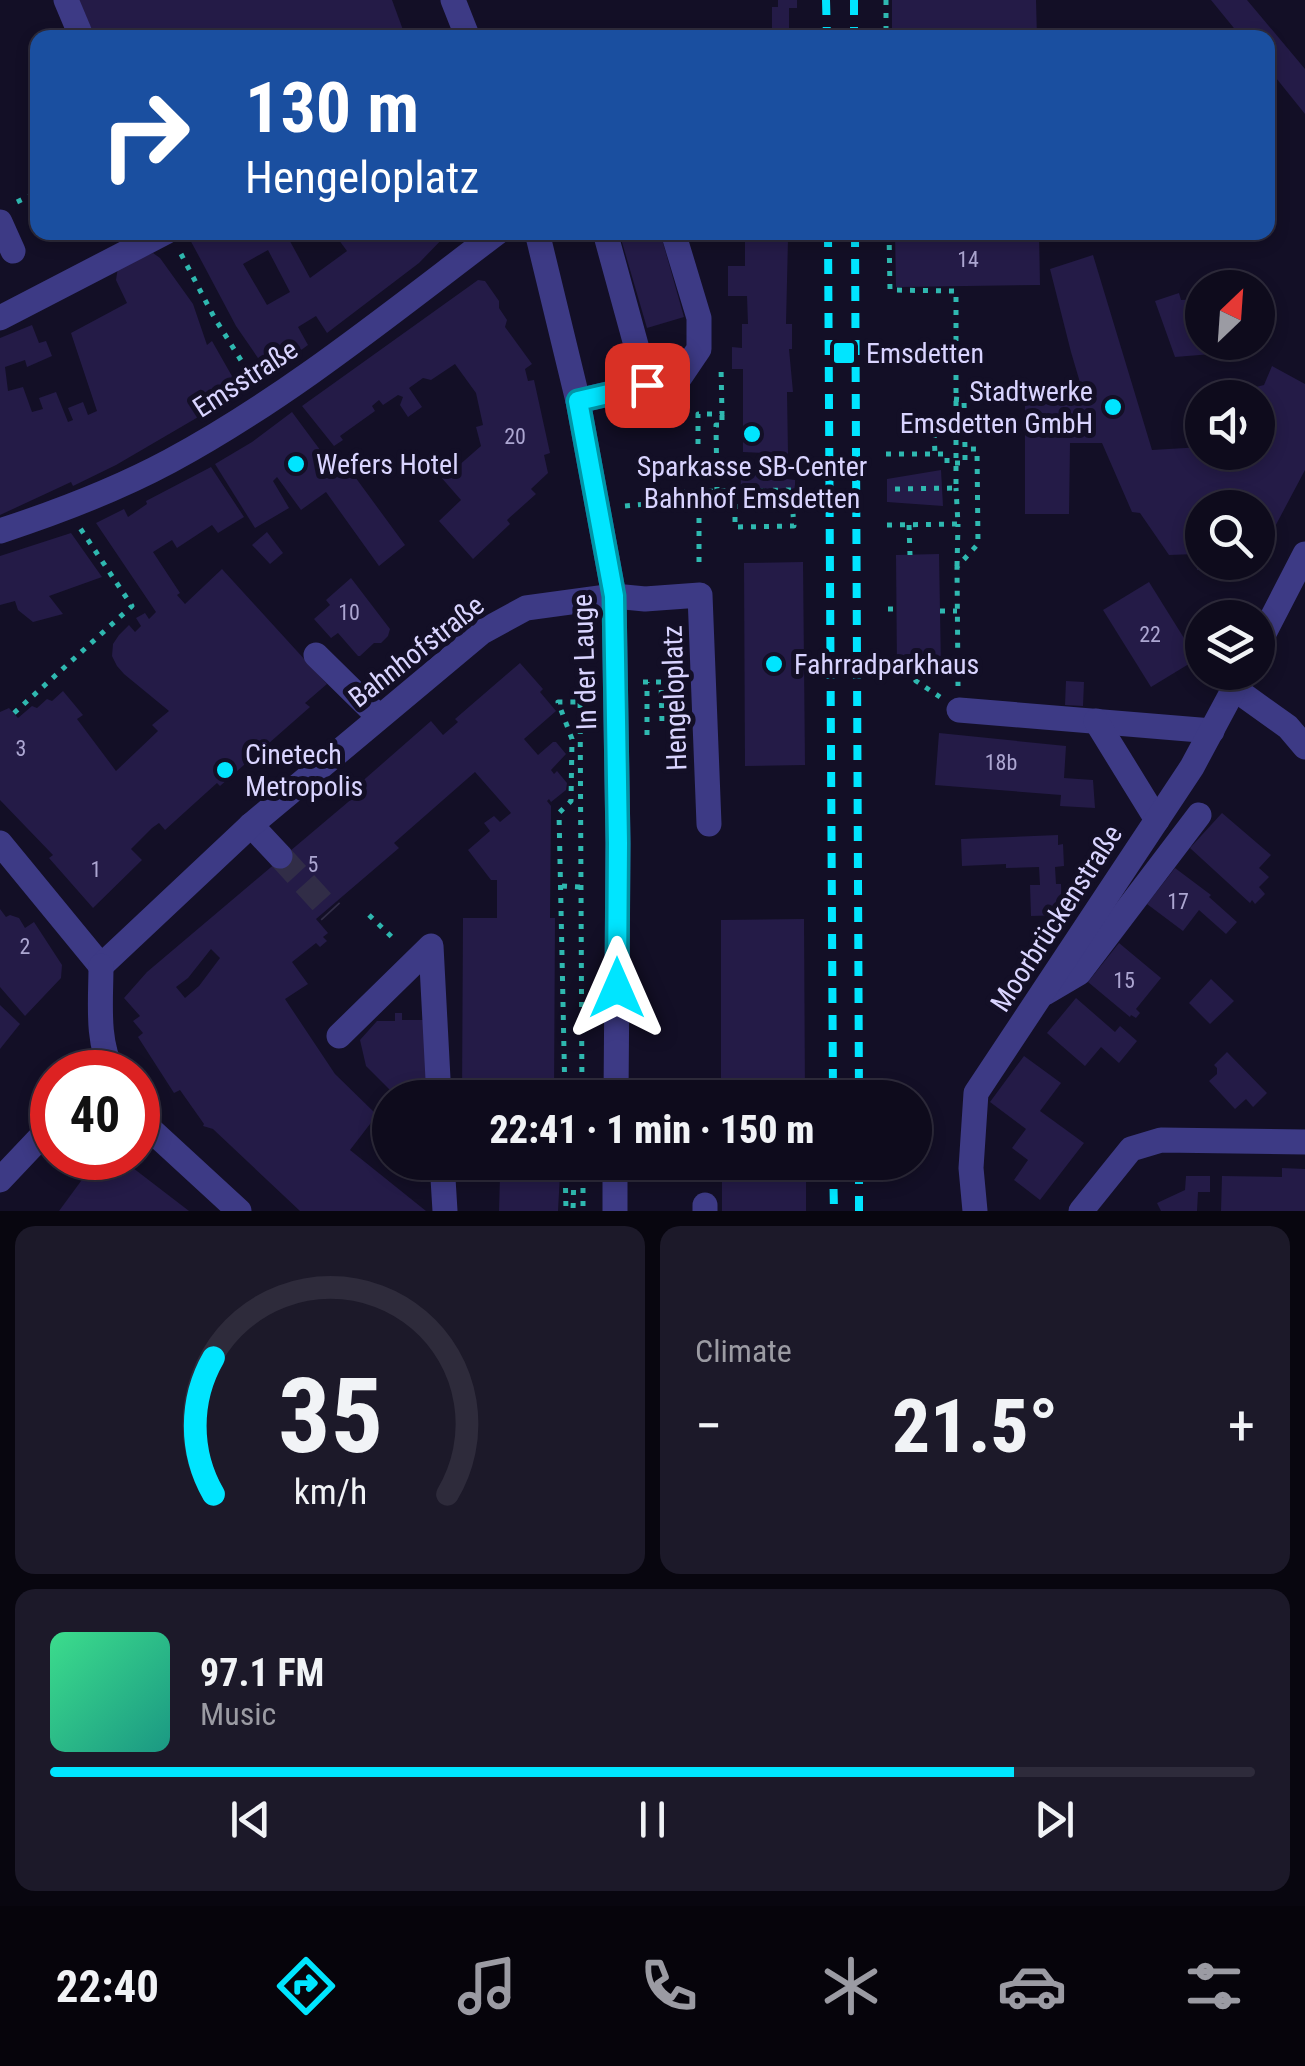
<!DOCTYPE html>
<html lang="en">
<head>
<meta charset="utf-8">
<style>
	body { margin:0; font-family:"Roboto Condensed",sans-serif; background:#1c1929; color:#f1f3f6; height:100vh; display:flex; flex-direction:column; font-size:38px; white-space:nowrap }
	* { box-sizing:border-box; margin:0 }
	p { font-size:32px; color:#9b9ba3 }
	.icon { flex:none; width:55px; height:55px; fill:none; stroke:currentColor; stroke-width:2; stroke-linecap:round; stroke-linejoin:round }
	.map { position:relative; height:1211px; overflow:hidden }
	.sheet { display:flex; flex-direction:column; gap:15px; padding:15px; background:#08060f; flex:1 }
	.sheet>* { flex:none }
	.hud { position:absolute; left:30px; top:30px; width:1245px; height:210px; border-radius:20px; box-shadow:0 5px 15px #0003,0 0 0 2px #2e2b3b; background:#1a4fa0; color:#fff; overflow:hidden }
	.needle { width:65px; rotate:25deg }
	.buttons { position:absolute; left:1185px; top:270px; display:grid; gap:20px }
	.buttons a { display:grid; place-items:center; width:90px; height:90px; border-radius:50%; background:#0e0b1c; box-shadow:0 5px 15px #0003,0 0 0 2px #2e2b3b; font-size:50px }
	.speed { position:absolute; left:30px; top:1050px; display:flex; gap:20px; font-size:50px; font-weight:700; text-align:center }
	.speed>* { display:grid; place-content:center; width:130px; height:130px; border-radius:50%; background:#0e0b1c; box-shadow:0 5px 15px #0003,0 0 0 2px #2e2b3b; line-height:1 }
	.speed .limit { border:15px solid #d22; background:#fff; color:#111 }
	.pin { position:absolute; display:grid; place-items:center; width:85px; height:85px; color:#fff; margin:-42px; border-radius:20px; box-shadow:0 5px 15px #0006 }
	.me { position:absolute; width:110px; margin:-55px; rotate:0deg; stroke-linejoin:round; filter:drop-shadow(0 0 8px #0008) }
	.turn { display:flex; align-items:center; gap:35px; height:210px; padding:0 50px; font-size:45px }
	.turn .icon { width:130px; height:130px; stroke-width:2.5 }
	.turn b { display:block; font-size:70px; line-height:85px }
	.big { font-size:75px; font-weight:800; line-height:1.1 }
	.sheet .card { flex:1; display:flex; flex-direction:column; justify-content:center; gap:15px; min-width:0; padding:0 35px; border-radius:20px; background:#1c1929 }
	.sheet .dial { align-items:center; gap:0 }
	.dial svg { height:260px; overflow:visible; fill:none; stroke:#2e2b3b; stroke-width:7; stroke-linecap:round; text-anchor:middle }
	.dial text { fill:#f1f3f6; stroke:none }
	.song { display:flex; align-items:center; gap:30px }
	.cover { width:120px; height:120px; border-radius:15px; background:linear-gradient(135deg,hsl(150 70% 55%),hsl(170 70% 35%)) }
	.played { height:10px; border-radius:5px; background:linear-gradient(90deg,#00e5ff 80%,#2e2b3b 80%) }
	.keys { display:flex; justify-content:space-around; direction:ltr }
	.heat { display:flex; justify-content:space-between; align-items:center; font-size:55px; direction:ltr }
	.sheet .tiles { flex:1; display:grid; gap:15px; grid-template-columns:1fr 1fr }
	.card:last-child { grid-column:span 2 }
	.trip { position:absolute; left:372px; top:1080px; width:560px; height:100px; border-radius:50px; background:#0e0b1c; box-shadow:0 5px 15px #0003,0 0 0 2px #2e2b3b; font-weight:800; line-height:100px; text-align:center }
	.tab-bar { display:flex; height:160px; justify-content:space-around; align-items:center; background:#06040b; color:#9b9ba3 }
	.tab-bar .icon { width:70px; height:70px }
	.tab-bar .active { color:#00e5ff }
	.tab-bar b { font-size:45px; color:#f1f3f6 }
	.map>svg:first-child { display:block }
	.building { fill:#241b47; fill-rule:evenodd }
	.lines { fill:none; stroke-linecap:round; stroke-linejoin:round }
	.minor-tunnel { stroke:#312d47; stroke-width:25; stroke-dasharray:25 12; stroke-linecap:butt }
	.path { stroke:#2fb8b0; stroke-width:5; stroke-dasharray:5 8; stroke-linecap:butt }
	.minor { stroke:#3d3a85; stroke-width:25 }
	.rail { stroke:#00e5ff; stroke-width:8; stroke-dasharray:15 12; stroke-linecap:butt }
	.route-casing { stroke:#0095a6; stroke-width:25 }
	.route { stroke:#00e5ff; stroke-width:18 }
	.poi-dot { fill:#00e5ff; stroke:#130f26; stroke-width:4 }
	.labels { text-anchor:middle; stroke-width:10; stroke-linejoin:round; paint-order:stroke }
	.number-label { font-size:22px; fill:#aca6d1 }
	.poi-label { font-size:28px; fill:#d9d4ff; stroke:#130f26; text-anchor:start }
	.street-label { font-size:28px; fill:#d9d4ff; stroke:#130f26 }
</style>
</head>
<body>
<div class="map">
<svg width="1305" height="1211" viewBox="0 0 1305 1211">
	<rect width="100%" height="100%" fill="#130f26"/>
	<g class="building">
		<path d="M 79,0 L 392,0 L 406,38 L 95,38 Z"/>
		<path d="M 778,0 L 797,0 L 797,8 L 789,8 L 789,38 L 772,38 L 772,7 L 778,7 Z"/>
		<path d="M 892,0 L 1036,0 L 1037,38 L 892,38 Z"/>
		<path d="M 1211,0 L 1247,0 L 1305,69 L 1305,114 L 1268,68 L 1268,38 L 1242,38 Z"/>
		<path d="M 194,232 L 285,232 L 310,278 L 347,251 L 333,232 L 449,232 L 419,263 L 327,333 L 316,316 L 298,327 L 308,345 L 269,374 L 236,326 L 202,262 L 188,236 ZM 268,250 L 290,292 L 267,305 L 243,264 Z"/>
		<path d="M 619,232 L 660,232 L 684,317 L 647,328 Z"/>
		<path d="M 895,232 L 1039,232 L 1040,285 L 896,287 Z"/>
		<path d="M 739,239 L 788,239 L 786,324 L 792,324 L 792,349 L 789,349 L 793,392 L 787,392 L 788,454 L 743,452 L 743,369 L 732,369 L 732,347 L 742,348 L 742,324 L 748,324 L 747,296 L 728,296 L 728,266 L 745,266 L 745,242 Z"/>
		<path d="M 153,253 L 160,258 L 193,304 L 207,345 L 212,341 L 241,392 L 116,465 L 73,486 L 71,482 L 0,515 L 0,338 L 32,325 L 39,343 L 46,341 L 52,356 L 27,367 L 25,360 L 5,367 L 8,391 L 23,387 L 32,412 L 43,409 L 39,398 L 56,392 L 68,422 L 73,420 L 68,408 L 83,402 L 88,415 L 97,411 L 71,333 L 127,303 L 116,280 L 118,267 Z"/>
		<path d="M 1093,255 L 1152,450 L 1202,447 L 1202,452 L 1258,452 L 1258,398 L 1246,398 L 1244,390 L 1264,385 L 1272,366 L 1305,384 L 1305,470 L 1261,553 L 1262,569 L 1197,570 L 1196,554 L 1169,555 L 1140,513 L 1132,512 L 1102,443 L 1070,443 L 1069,514 L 1025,514 L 1025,395 L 1084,396 L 1071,352 L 1050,269 ZM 1202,508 L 1258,508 L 1258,562 L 1202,562 Z"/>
		<path d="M 478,280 L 485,281 L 499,301 L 499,308 L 507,320 L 505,327 L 532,364 L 525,369 L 528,381 L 534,380 L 550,453 L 544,455 L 548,473 L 531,489 L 536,494 L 507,520 L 510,524 L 473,559 L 439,521 L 461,500 L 440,476 L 454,463 L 457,467 L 481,446 L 476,427 L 483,425 L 476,393 L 455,364 L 431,380 L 423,378 L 409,388 L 422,407 L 408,417 L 400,405 L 403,397 L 398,395 L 383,405 L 379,400 L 372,406 L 375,411 L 340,436 L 343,440 L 334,446 L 302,406 Z"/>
		<path d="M 1179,293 L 1181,300 L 1202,299 L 1202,342 L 1253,342 L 1249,351 L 1175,357 L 1155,301 Z"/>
		<path d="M 1258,294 L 1273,301 L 1258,333 Z"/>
		<path d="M 292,412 L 329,462 L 339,455 L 405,545 L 379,566 L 326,492 L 301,510 L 277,477 L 273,481 L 289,508 L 255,528 L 215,464 L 252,442 Z"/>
		<path d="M 211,467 L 244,517 L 218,533 L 212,525 L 177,548 L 172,540 L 153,552 L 180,593 L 177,595 L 185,604 L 222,569 L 327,684 L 305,703 L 310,707 L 220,786 L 217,783 L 165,830 L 159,823 L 152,828 L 131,849 L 142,860 L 93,908 L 49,858 L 53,855 L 0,800 L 0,712 L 9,708 L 18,718 L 32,706 L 37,708 L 47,699 L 52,701 L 63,691 L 83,715 L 77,719 L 116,771 L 158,731 L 152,725 L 169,711 L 124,674 L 117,666 L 112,656 L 113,644 L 119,635 L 129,625 L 135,632 L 141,626 L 136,618 L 145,613 L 149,619 L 156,612 L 96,523 L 124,509 L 128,517 L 147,504 L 146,501 Z"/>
		<path d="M 941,470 L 943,506 L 887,502 L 887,479 Z"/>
		<path d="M 741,473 L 795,480 L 795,504 L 740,509 Z"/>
		<path d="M 267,532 L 283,553 L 270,564 L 252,545 Z"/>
		<path d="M 71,533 L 102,577 L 49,596 L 63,614 L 33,622 L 18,610 L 15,601 L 0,605 L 0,556 Z"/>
		<path d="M 939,554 L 941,668 L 897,668 L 896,555 Z"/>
		<path d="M 803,562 L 805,765 L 745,766 L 744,563 Z"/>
		<path d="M 351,578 L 390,629 L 388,636 L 381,643 L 374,643 L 360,656 L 358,656 L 338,633 L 331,638 L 314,619 L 330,605 L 326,600 Z"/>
		<path d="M 1149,582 L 1197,659 L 1151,687 L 1103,610 Z"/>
		<path d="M 520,663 L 543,689 L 540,692 L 556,711 L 524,739 L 538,755 L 553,742 L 556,742 L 566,754 L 551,770 L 554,774 L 557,771 L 567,783 L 566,790 L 551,802 L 549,799 L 547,801 L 551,806 L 550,918 L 555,918 L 554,1098 L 462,1098 L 463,918 L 497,918 L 497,880 L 491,880 L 468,850 L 490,831 L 484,823 L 494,816 L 500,822 L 511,813 L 475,772 L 394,843 L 399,848 L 316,919 L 328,933 L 323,937 L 327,941 L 320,947 L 316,943 L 292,962 L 308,984 L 285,999 L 335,1074 L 377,1115 L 350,1150 L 426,1211 L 300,1211 L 213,1129 L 203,1126 L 204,1124 L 180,1090 L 174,1093 L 138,1037 L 143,1033 L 133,1021 L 140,1016 L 124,998 L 147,972 L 354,797 L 350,792 L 431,721 L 443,735 L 458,722 L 455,719 ZM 211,949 L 220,958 L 199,986 L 185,998 L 176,987 L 188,978 Z"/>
		<path d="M 1066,681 L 1084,682 L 1083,706 L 1065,705 Z"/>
		<path d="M 939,733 L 1066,746 L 1064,778 L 1093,780 L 1095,808 L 1060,806 L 1061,795 L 935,785 Z"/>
		<path d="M 1222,813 L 1271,855 L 1259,868 L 1269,877 L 1259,887 L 1265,894 L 1255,904 L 1252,900 L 1250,903 L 1190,848 Z"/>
		<path d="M 1058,835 L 1058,845 L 1063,844 L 1064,866 L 1055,867 L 1056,884 L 1061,884 L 1062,915 L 1031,916 L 1030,885 L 1040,885 L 1039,867 L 1006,868 L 1006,864 L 962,866 L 961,839 Z"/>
		<path d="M 1175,868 L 1211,895 L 1209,897 L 1237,922 L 1226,934 L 1199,910 L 1183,931 L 1147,904 Z"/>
		<path d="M 0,909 L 6,917 L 10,915 L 19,918 L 25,928 L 34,922 L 62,965 L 61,978 L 25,1016 L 0,987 Z"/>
		<path d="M 804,919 L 805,1098 L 721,1098 L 721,920 Z"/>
		<path d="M 1119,943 L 1161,978 L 1136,1009 L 1140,1013 L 1136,1018 L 1131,1015 L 1130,1017 L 1088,982 Z"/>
		<path d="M 1211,979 L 1234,1001 L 1210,1024 L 1189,1003 Z"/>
		<path d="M 1076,998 L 1115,1032 L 1120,1026 L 1137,1041 L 1119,1063 L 1101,1047 L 1085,1066 L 1047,1033 Z"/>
		<path d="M 0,1005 L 20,1024 L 0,1049 Z"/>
		<path d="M 395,1013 L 402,1013 L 402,1020 L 423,1020 L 429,1098 L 391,1098 L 391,1091 L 366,1066 L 360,1040 L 377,1021 L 395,1021 Z"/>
		<path d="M 1227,1052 L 1267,1093 L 1253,1107 L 1246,1099 L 1235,1109 L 1209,1081 L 1217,1074 L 1217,1068 L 1214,1065 Z"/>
		<path d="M 1024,1056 L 1061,1083 L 1040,1111 L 1084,1143 L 1040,1200 L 1014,1180 L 1028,1160 L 1012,1148 L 1026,1129 L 990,1102 Z"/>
		<path d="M 98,1158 L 120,1158 L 189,1211 L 59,1211 Z"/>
		<path d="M 395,1162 L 428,1162 L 428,1181 L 418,1181 Z"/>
		<path d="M 495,1162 L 554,1162 L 554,1174 L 560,1174 L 558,1211 L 499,1211 L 500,1176 L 495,1176 Z"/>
		<rect x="722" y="1162" width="84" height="49"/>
		<path d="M 1282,1168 L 1305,1169 L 1305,1211 L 1221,1211 L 1222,1176 L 1282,1177 Z"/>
		<path d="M 1186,1176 L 1210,1176 L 1210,1192 L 1198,1192 L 1197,1211 L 1161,1211 L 1157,1203 L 1185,1190 Z"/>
	</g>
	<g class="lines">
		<path class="minor-tunnel" d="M 280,856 L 331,912"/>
		<g class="path">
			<path d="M 886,0 L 886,38"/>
			<path d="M 17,202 L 38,192"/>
			<path d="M 889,232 L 890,290 L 956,291 L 956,488 L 893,489"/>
			<path d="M 181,254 L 214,317 L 252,378"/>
			<path d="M 954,399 L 964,400 L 965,449 L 977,449 L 978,544 L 957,567 L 958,686"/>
			<path d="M 934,433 L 935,454"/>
			<path d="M 698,444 L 698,414 L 722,414 L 721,366"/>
			<path d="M 886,454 L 947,454 L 947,463 L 965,463 L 965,449"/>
			<path d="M 735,491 L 735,527 L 794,526 L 793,514"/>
			<path d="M 699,492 L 699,567"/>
			<path d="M 717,492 L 716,425 L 722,425 L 722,414"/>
			<path d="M 625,506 L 647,504 L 652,492 L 793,490"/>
			<path d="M 887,525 L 958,524 L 956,488"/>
			<path d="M 909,525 L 910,555"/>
			<path d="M 957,566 L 958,524"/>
			<path d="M 888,609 L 896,609"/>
			<path d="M 940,611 L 957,611"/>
			<path d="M 909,668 L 916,681 L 940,697"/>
			<path d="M 643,682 L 661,682 L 662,723 L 677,723"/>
			<path d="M 14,713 L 132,606 L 80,528"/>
			<path d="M 647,735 L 647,682"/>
			<path d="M 562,886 L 581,887"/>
			<path d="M 369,915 L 396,941"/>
			<path d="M 565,1098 L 559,813 L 571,801 L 572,739 L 558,702 L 580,702"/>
			<path d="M 582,1098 L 580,683 L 592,683"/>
			<path d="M 565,1162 L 566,1211"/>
			<path d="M 583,1162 L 583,1211"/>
			<path d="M 565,1173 L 574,1173 L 573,1211"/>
		</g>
		<g class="minor">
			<path d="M 66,0 L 82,38"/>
			<path d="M 453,0 L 468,38"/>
			<path d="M 0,222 L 13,251"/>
			<path d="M 537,232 L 578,401 L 614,596 L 618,843 L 616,1098"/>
			<path d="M 605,232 L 647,385"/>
			<path d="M 0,318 L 166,232"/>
			<path d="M 578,401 L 680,377 L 699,349 L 699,318 L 673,232"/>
			<path d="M 0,531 C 58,512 116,490 170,461 C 287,398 392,312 498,232"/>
			<path d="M 1258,645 L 1305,554"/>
			<path d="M 316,655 L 379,717"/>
			<path d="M 1235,689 L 1288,727 L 1305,747"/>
			<path d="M 959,710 L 1212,731"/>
			<path d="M 1096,721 L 1157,820"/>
			<path d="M 251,825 L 280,856"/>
			<path d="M 0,843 L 101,966"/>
			<path d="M 101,966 L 251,825 L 482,632 L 526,608 L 614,596 L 645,599 L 700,595 L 709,824"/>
			<path d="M 101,966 C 101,1000 96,1042 113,1072"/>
			<path d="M 1045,993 L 1079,973 L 1199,815"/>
			<path d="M 339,1036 L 431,946 L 439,1098"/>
			<path d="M 138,1113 L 151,1130 L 239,1211"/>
			<path d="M 442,1162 L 445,1211"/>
			<path d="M 0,1180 L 52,1125"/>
			<path d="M 615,1211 L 615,1162"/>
			<path d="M 705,1211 L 705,1205"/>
			<path d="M 975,1211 L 971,1168 L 976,1093 L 1192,767 L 1243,672"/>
			<path d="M 1081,1211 L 1131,1149 L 1161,1140 L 1305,1142"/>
		</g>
		<g class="rail">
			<path d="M 826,0 L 827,38"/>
			<path d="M 854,0 L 854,38"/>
			<path d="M 828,232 L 833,1098"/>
			<path d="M 855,232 L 859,1098"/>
			<path d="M 833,1162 L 834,1211"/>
			<path d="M 859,1211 L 859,1162"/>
		</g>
	</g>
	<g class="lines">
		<g class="route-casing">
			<path id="route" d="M 617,988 L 618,843 L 614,596 L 578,401 L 647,385"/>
		</g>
		<use href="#route" class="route"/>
	</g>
	<g class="poi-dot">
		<rect x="832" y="341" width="24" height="24" rx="5"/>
		<circle cx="1113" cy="407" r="10"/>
		<circle cx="752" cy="434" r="10"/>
		<circle cx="296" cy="464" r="10"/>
		<circle cx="774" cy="664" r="10"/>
		<circle cx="225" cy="770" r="10"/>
	</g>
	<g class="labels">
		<g class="number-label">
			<text x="968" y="267">14</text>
			<text x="515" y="444">20</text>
			<text x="349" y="620">10</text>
			<text x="1150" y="642">22</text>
			<text x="21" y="756">3</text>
			<text x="1001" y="770">18b</text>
			<text x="313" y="872">5</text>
			<text x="96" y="877">1</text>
			<text x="1178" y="909">17</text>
			<text x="25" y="954">2</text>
			<text x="1124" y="988">15</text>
		</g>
		<g class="poi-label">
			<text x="866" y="363">Emsdetten</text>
			<text x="1093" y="401" text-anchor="end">Stadtwerke<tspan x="1093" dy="32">Emsdetten GmbH</tspan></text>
			<text x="316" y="474">Wefers Hotel</text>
			<text x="752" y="476" text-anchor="middle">Sparkasse SB-Center<tspan x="752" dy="32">Bahnhof Emsdetten</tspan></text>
			<text x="794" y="674">Fahrradparkhaus</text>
			<text x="245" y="764">Cinetech<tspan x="245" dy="32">Metropolis</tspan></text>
		</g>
		<g class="street-label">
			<text transform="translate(245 378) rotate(-33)" y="10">Emsstraße</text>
			<text transform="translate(416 651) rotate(-38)" y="10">Bahnhofstraße</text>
			<text transform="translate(584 662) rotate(-92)" y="10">In der Lauge</text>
			<text transform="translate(674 698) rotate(-92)" y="10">Hengeloplatz</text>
			<text transform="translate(1056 918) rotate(-57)" y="10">Moorbrückenstraße</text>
		</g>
	</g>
</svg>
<div class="buttons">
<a><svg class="needle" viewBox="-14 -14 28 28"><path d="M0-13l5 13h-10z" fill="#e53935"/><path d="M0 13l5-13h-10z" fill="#9b9ba3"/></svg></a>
<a><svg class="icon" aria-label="sound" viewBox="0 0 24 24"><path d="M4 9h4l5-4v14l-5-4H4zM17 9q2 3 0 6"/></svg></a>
<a><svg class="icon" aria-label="search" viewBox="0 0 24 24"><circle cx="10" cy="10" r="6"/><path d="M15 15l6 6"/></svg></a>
<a><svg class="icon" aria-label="layers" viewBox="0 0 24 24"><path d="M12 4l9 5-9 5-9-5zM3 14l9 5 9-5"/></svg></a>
</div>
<div class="speed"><div class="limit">40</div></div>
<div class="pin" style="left:647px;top:385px;background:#d93025"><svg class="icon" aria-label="arrive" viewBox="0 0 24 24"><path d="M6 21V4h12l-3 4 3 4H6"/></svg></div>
<svg class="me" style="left:617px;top:988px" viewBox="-20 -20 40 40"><path d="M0-17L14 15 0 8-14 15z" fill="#00e5ff" stroke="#fff" stroke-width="4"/></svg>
<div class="trip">22:41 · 1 min · 150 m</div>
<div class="hud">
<div class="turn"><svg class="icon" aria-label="right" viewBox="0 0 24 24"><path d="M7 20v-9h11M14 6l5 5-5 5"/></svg><div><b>130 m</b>Hengeloplatz</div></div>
</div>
</div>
<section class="sheet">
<div class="tiles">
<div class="card dial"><svg viewBox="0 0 100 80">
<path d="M14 69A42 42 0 1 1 86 69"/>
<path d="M14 69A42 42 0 0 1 14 27" stroke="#00e5ff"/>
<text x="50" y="56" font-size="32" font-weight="700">35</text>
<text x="50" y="72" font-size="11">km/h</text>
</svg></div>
<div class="card"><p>Climate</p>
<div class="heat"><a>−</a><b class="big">21.5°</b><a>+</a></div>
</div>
<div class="card">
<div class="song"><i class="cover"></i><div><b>97.1 FM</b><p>Music</p></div></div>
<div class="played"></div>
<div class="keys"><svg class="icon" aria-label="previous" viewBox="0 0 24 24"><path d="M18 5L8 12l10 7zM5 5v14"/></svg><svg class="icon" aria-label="pause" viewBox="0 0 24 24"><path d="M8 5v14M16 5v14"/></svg><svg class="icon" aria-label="next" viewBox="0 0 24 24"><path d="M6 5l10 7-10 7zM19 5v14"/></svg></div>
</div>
</div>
</section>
<nav class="tab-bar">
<b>22:40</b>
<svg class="icon active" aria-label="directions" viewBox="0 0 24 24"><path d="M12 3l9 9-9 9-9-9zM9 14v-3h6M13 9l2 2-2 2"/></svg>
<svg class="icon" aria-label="music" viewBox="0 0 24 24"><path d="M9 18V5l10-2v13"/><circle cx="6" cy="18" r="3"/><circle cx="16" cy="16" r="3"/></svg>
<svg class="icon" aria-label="phone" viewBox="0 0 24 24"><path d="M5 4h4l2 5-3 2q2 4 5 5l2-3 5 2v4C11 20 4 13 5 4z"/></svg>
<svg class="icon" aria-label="climate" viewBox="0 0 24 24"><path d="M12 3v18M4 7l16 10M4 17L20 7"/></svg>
<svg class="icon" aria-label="car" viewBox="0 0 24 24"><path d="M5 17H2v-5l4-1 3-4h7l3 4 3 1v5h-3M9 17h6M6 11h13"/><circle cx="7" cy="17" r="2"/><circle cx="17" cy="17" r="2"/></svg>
<svg class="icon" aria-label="filters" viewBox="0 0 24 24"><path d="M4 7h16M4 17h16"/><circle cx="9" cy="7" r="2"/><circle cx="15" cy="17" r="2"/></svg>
</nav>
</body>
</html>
